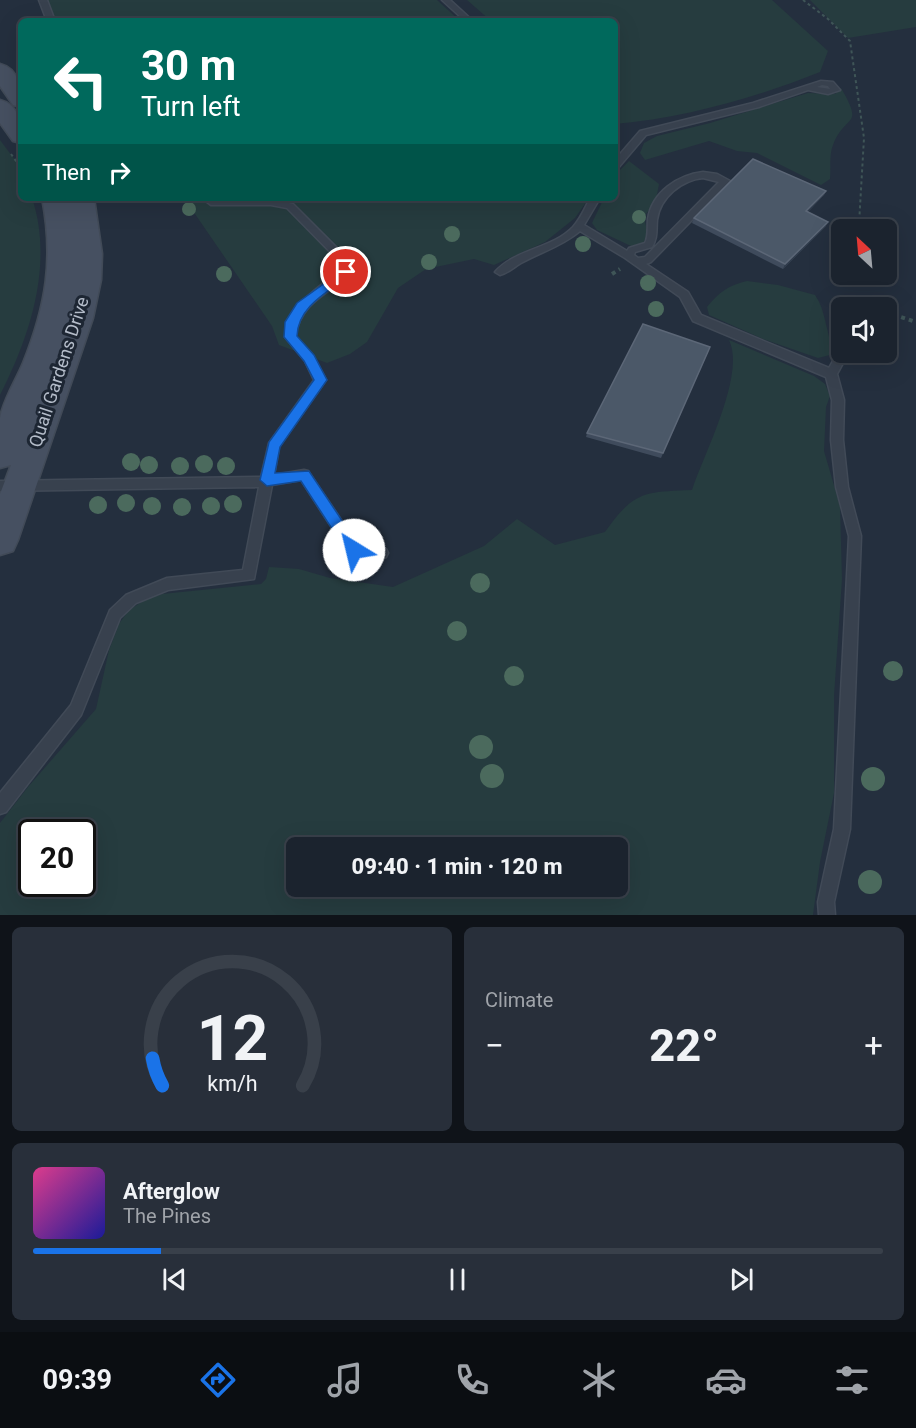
<!DOCTYPE html>
<html lang="en">
<head>
<meta charset="utf-8">
<style>
	body { margin:0; font-family:Roboto,sans-serif; background:#282f3a; color:#f1f3f6; height:100vh; display:flex; flex-direction:column; font-size:22px; white-space:nowrap }
	* { box-sizing:border-box; margin:0 }
	p { font-size:20px; color:#a0a4aa }
	.icon { flex:none; width:33px; height:33px; fill:none; stroke:currentColor; stroke-width:2; stroke-linecap:round; stroke-linejoin:round }
	.map { position:relative; height:915px; overflow:hidden }
	.side { display:flex; flex-direction:column; gap:12px; padding:12px; background:#0f1319; flex:1 }
	.side>* { flex:none }
	.banner { position:absolute; left:18px; top:18px; width:600px; height:183px; border-radius:9px; box-shadow:0 6px 24px #0002,0 0 0 2px #39404a; background:#00695c; color:#fff; overflow:hidden }
	.needle { width:39px; rotate:334deg }
	.fabs { position:absolute; left:831px; top:219px; display:grid; gap:12px }
	.fabs a { display:grid; place-items:center; width:66px; height:66px; border-radius:9px; background:#1b232e; box-shadow:0 6px 24px #0002,0 0 0 2px #39404a; font-size:30px }
	.speed { position:absolute; left:18px; top:819px; display:flex; gap:12px; font-size:30px; font-weight:700; text-align:center }
	.speed>* { display:grid; place-content:center; width:78px; height:78px; border-radius:50%; background:#1b232e; box-shadow:0 6px 24px #0002,0 0 0 2px #39404a; line-height:1 }
	.speed .limit { border:3px solid #111; border-radius:9px; background:#fff; color:#111 }
	.pin { position:absolute; display:grid; place-items:center; width:51px; height:51px; color:#fff; margin:-26px; border:3px solid #fff; border-radius:50%; box-shadow:0 2px 6px #0007 }
	.me { position:absolute; width:66px; margin:-33px; rotate:324deg; stroke-linejoin:round; filter:drop-shadow(0 0 4px #0008) }
	.turn { display:flex; align-items:center; gap:21px; height:126px; padding:0 24px; font-size:27px }
	.turn .icon { width:78px; height:78px; stroke-width:2.5 }
	.turn b { display:block; font-size:42px; line-height:51px }
	.then { display:flex; align-items:center; height:57px; padding:0 24px; background:#0003; gap:12px; font-size:22px }
	.big { font-size:45px; font-weight:800; line-height:1.1 }
	.side .widget { flex:1; display:flex; flex-direction:column; justify-content:center; gap:9px; min-width:0; padding:0 21px; border-radius:9px; background:#282f3a }
	.side .dial { align-items:center; gap:0 }
	.dial svg { height:156px; overflow:visible; fill:none; stroke:#39404a; stroke-width:7; stroke-linecap:round; text-anchor:middle }
	.dial text { fill:#f1f3f6; stroke:none }
	.song { display:flex; align-items:center; gap:18px }
	.cover { width:72px; height:72px; border-radius:9px; background:linear-gradient(135deg,hsl(330 70% 55%),hsl(240 70% 35%)) }
	.played { height:6px; border-radius:3px; background:linear-gradient(90deg,#1a73e8 15%,#39404a 15%) }
	.keys { display:flex; justify-content:space-around; direction:ltr }
	.heat { display:flex; justify-content:space-between; align-items:center; font-size:33px; direction:ltr }
	.side .tiles { flex:1; display:grid; gap:12px; grid-template-columns:1fr 1fr }
	.widget:last-child { grid-column:span 2 }
	.trip { position:absolute; left:286px; top:837px; width:342px; height:60px; border-radius:9px; background:#1b232e; box-shadow:0 6px 24px #0002,0 0 0 2px #39404a; font-weight:800; line-height:60px; text-align:center }
	.tab-bar { display:flex; height:96px; justify-content:space-around; align-items:center; background:#0b0e12; color:#a0a4aa }
	.tab-bar .icon { width:42px; height:42px }
	.tab-bar .selected { color:#1a73e8 }
	.tab-bar b { font-size:27px; color:#f1f3f6 }
	.map>svg:first-child { display:block }
	.green { fill:#263c3f; fill-rule:evenodd }
	.lines { fill:none; stroke-linecap:round; stroke-linejoin:round }
	.service-casing { stroke:#414a57; stroke-width:3 }
	.secondary-casing { stroke:#414a57; stroke-width:3 }
	.path-far1 { stroke:#3f5557; stroke-width:2; stroke-dasharray:3 3; stroke-linecap:butt }
	.path { stroke:#3f5557; stroke-width:4; stroke-dasharray:4 4; stroke-linecap:butt }
	.service { fill:#38414e; fill-rule:evenodd }
	.secondary { fill:#465061; fill-rule:evenodd }
	.tree { fill:#4b6a5d }
	.wall { fill:#3f4b5c }
	.shaded-wall { fill:#2f3b4b }
	.building { fill:#4b5868; stroke:#5c6777; stroke-width:1.5 }
	.route { fill:#1a73e8; stroke:#114b97; stroke-width:1.5 }
	.labels { text-anchor:middle; stroke-width:6; stroke-linejoin:round; paint-order:stroke }
	.street-label { font-size:18px; fill:#b4bcc9; stroke:#1d2633 }
</style>
</head>
<body>
<div class="map">
<svg width="916" height="915" viewBox="0 0 916 915">
	<rect width="100%" height="100%" fill="#242f3e"/>
	<g class="green">
		<path d="M 44,0 L 437,0 L 460,21 L 55,21 Z"/>
		<path d="M 467,0 L 772,0 L 828,51 L 820,72 C 755,98 684,118 615,124 L 615,21 L 491,21 Z"/>
		<path d="M 810,0 L 916,0 L 916,27 L 848,38 Z"/>
		<path d="M 841,88 C 865,129 845,113 833,145 C 829,155 831,169 830,179 L 821,185 L 757,153 L 737,151 L 709,141 L 645,160 L 640,153 L 644,143 L 657,136 L 710,123 L 808,93 L 835,94 Z"/>
		<path d="M 0,140 L 21,168 L 21,198 L 32,198 C 54,264 30,336 0,395 Z"/>
		<path d="M 629,161 L 659,184 L 656,200 L 644,217 L 648,235 L 643,243 L 633,247 L 597,230 L 592,223 L 604,198 L 615,198 L 615,175 Z"/>
		<path d="M 184,198 L 589,198 L 575,218 L 545,242 L 494,265 L 474,259 L 426,269 L 398,288 L 367,342 L 350,354 L 327,363 L 279,345 L 272,326 Z"/>
		<path d="M 747,281 L 778,285 L 815,295 C 826,311 825,329 833,348 L 830,355 L 818,358 L 763,339 L 709,315 L 707,307 C 719,292 729,285 747,281 Z"/>
		<path d="M 729,340 L 814,376 L 825,384 L 830,396 L 826,407 L 824,451 L 840,506 L 842,579 L 834,696 L 834,793 L 820,862 L 813,915 L 0,915 L 0,823 L 28,787 L 96,709 L 109,650 L 119,624 L 128,611 L 143,601 L 162,594 L 261,584 L 266,579 L 269,567 L 299,569 L 330,578 L 393,587 L 484,546 L 517,519 L 555,545 L 605,532 C 634,491 644,492 692,490 C 704,454 746,374 729,340 ZM 32,832 L 82,832 L 82,884 L 32,884 ZM 297,848 L 618,848 L 618,886 L 297,886 Z"/>
	</g>
	<g class="lines">
		<g class="service-casing">
			<g id="service">
				<path d="M 39,0 L 47,0 L 55,21 L 47,21 Z"/>
				<path d="M 442,0 L 450,0 L 473,21 L 465,21 Z"/>
				<path d="M 821,81 L 833,82 L 840,90 L 828,94 L 808,90 L 759,107 L 646,135 L 618,168 L 615,169 L 615,160 L 640,131 L 753,103 ZM 822,85 L 828,86 L 830,89 L 817,87 Z"/>
				<path d="M 703,172 L 717,174 L 730,181 L 651,262 L 646,264 L 688,292 L 701,315 L 829,368 L 840,349 L 842,352 L 849,352 L 837,374 L 844,400 L 843,440 L 848,487 L 861,536 L 850,829 L 834,902 L 835,915 L 819,915 L 818,902 L 834,829 L 849,536 L 836,487 L 831,440 L 832,400 L 826,377 L 693,321 L 680,297 L 625,258 L 580,231 C 562,246 541,252 521,263 C 514,267 508,273 500,275 L 495,272 C 515,249 552,249 573,227 C 581,218 585,208 590,198 L 600,198 L 584,225 L 627,251 L 629,248 L 645,243 C 649,235 647,228 648,219 C 652,192 678,175 703,172 ZM 703,178 L 719,182 L 645,257 L 638,258 L 634,255 L 635,252 L 652,247 C 658,237 656,230 657,220 C 660,197 682,180 703,178 Z"/>
				<path d="M 202,198 L 271,199 L 293,204 L 353,264 C 346,291 303,292 295,336 L 313,356 L 326,380 L 279,447 L 274,475 L 304,470 L 308,471 L 358,545 L 386,549 L 388,553 L 386,557 L 381,559 L 349,554 L 301,480 L 272,485 L 254,579 L 168,590 L 136,603 L 120,618 L 81,715 L 6,812 L 0,814 L 0,793 L 71,705 L 110,610 L 126,595 L 167,578 L 243,570 L 259,487 L 0,491 L 0,481 L 261,477 L 269,443 L 314,380 L 305,361 L 285,337 C 291,304 316,289 341,270 L 343,265 L 287,208 L 271,205 L 211,205 Z"/>
				<path d="M 856,298 L 861,302 L 860,308 L 850,308 L 852,299 Z"/>
			</g>
		</g>
		<g class="secondary-casing">
			<g id="secondary">
				<path d="M 0,64 C 20,69 21,90 21,107 L 13,105 L 0,86 Z"/>
				<path d="M 0,100 C 20,105 21,125 21,143 L 13,141 L 0,123 Z"/>
				<path d="M 42,198 L 68,198 L 69,203 L 68,198 L 94,198 L 102,254 L 101,280 L 93,318 L 18,540 L 13,551 L 0,555 L 0,494 L 11,465 L 0,468 C 0,452 0,434 0,418 C 3,400 16,380 23,363 C 46,306 54,258 42,198 Z"/>
			</g>
		</g>
		<g class="path-far1">
			<path d="M 803,0 L 828,19 L 850,41 L 864,138 L 859,224"/>
			<path d="M 11,154 L 21,168"/>
		</g>
		<g class="path">
			<path d="M 859,230 L 859,222"/>
			<path d="M 612,274 L 620,269"/>
			<path d="M 857,274 L 857,286"/>
			<path d="M 886,312 L 916,322"/>
		</g>
		<use href="#service" class="service"/>
		<use href="#secondary" class="secondary"/>
	</g>
	<g class="tree">
		<circle cx="189" cy="209" r="7"/>
		<circle cx="639" cy="217" r="7"/>
		<circle cx="452" cy="234" r="8"/>
		<circle cx="583" cy="244" r="8"/>
		<circle cx="429" cy="262" r="8"/>
		<circle cx="224" cy="274" r="8"/>
		<circle cx="648" cy="283" r="8"/>
		<circle cx="656" cy="309" r="8"/>
		<circle cx="131" cy="462" r="9"/>
		<circle cx="204" cy="464" r="9"/>
		<circle cx="149" cy="465" r="9"/>
		<circle cx="180" cy="466" r="9"/>
		<circle cx="226" cy="466" r="9"/>
		<circle cx="126" cy="503" r="9"/>
		<circle cx="233" cy="504" r="9"/>
		<circle cx="98" cy="505" r="9"/>
		<circle cx="152" cy="506" r="9"/>
		<circle cx="211" cy="506" r="9"/>
		<circle cx="182" cy="507" r="9"/>
		<circle cx="480" cy="583" r="10"/>
		<circle cx="457" cy="631" r="10"/>
		<circle cx="893" cy="671" r="10"/>
		<circle cx="514" cy="676" r="10"/>
		<circle cx="481" cy="747" r="12"/>
		<circle cx="492" cy="776" r="12"/>
		<circle cx="873" cy="779" r="12"/>
		<circle cx="870" cy="882" r="12"/>
	</g>
	<g class="wall">
		<path d="M 826,191 L 824,195 L 808,212 L 826,226 L 783,269 L 692,223 L 694,218 Z"/>
		<path d="M 708,352 L 661,458 L 586,437 L 587,433 Z"/>
	</g>
	<g class="shaded-wall">
		<path d="M 826,191 L 824,195 L 804,216 L 806,211 Z"/>
		<path d="M 828,222 L 826,226 L 783,269 L 785,264 Z"/>
	</g>
	<g class="building">
		<path d="M 753,159 L 826,191 L 806,211 L 828,222 L 785,264 L 694,218 Z"/>
		<path d="M 643,324 L 710,347 L 663,453 L 587,433 Z"/>
	</g>
	<path class="route" d="M 346,268 L 352,272 L 350,275 C 328,292 298,306 297,336 L 314,355 L 327,380 L 280,447 L 275,473 L 309,471 L 359,546 L 361,550 L 354,557 L 349,555 L 301,481 L 267,486 L 260,480 L 269,442 L 314,380 L 304,361 L 284,337 L 285,322 L 297,303 Z"/>
	<g class="labels">
		<g class="street-label">
			<text transform="translate(59 372) rotate(-72)" y="6">Quail Gardens Drive</text>
		</g>
	</g>
</svg>
<div class="fabs">
<a><svg class="needle" viewBox="-14 -14 28 28"><path d="M0-13l5 13h-10z" fill="#e53935"/><path d="M0 13l5-13h-10z" fill="#a0a4aa"/></svg></a>
<a><svg class="icon" aria-label="sound" viewBox="0 0 24 24"><path d="M4 9h4l5-4v14l-5-4H4zM17 9q2 3 0 6"/></svg></a>
</div>
<div class="speed"><div class="limit">20</div></div>
<div class="pin" style="left:346px;top:272px;background:#d93025"><svg class="icon" aria-label="arrive" viewBox="0 0 24 24"><path d="M6 21V4h12l-3 4 3 4H6"/></svg></div>
<svg class="me" style="left:354px;top:550px" viewBox="-20 -20 40 40"><circle r="19" fill="#fff"/><path d="M0-13L10 11 0 6-10 11z" fill="#1a73e8"/></svg>
<div class="trip">09:40 · 1 min · 120 m</div>
<div class="banner">
<div class="turn"><svg class="icon" aria-label="left" viewBox="0 0 24 24"><path d="M17 20v-9H6M10 6l-5 5 5 5"/></svg><div><b>30 m</b>Turn left</div></div>
<div class="then">Then<svg class="icon" aria-label="right" viewBox="0 0 24 24"><path d="M7 20v-9h11M14 6l5 5-5 5"/></svg></div>
</div>
</div>
<section class="side">
<div class="tiles">
<div class="widget dial"><svg viewBox="0 0 100 80">
<path d="M14 69A42 42 0 1 1 86 69"/>
<path d="M14 69A42 42 0 0 1 9 55" stroke="#1a73e8"/>
<text x="50" y="56" font-size="32" font-weight="700">12</text>
<text x="50" y="72" font-size="11">km/h</text>
</svg></div>
<div class="widget"><p>Climate</p>
<div class="heat"><a>−</a><b class="big">22°</b><a>+</a></div>
</div>
<div class="widget">
<div class="song"><i class="cover"></i><div><b>Afterglow</b><p>The Pines</p></div></div>
<div class="played"></div>
<div class="keys"><svg class="icon" aria-label="previous" viewBox="0 0 24 24"><path d="M18 5L8 12l10 7zM5 5v14"/></svg><svg class="icon" aria-label="pause" viewBox="0 0 24 24"><path d="M8 5v14M16 5v14"/></svg><svg class="icon" aria-label="next" viewBox="0 0 24 24"><path d="M6 5l10 7-10 7zM19 5v14"/></svg></div>
</div>
</div>
</section>
<nav class="tab-bar">
<b>09:39</b>
<svg class="icon selected" aria-label="directions" viewBox="0 0 24 24"><path d="M12 3l9 9-9 9-9-9zM9 14v-3h6M13 9l2 2-2 2"/></svg>
<svg class="icon" aria-label="music" viewBox="0 0 24 24"><path d="M9 18V5l10-2v13"/><circle cx="6" cy="18" r="3"/><circle cx="16" cy="16" r="3"/></svg>
<svg class="icon" aria-label="phone" viewBox="0 0 24 24"><path d="M5 4h4l2 5-3 2q2 4 5 5l2-3 5 2v4C11 20 4 13 5 4z"/></svg>
<svg class="icon" aria-label="climate" viewBox="0 0 24 24"><path d="M12 3v18M4 7l16 10M4 17L20 7"/></svg>
<svg class="icon" aria-label="car" viewBox="0 0 24 24"><path d="M5 17H2v-5l4-1 3-4h7l3 4 3 1v5h-3M9 17h6M6 11h13"/><circle cx="7" cy="17" r="2"/><circle cx="17" cy="17" r="2"/></svg>
<svg class="icon" aria-label="filters" viewBox="0 0 24 24"><path d="M4 7h16M4 17h16"/><circle cx="9" cy="7" r="2"/><circle cx="15" cy="17" r="2"/></svg>
</nav>
</body>
</html>
